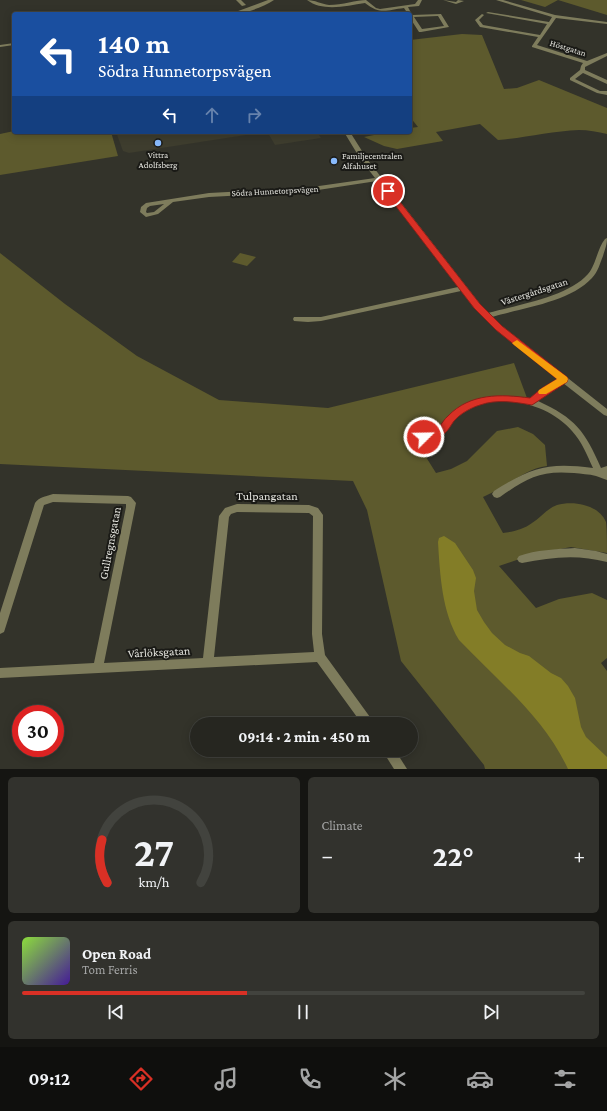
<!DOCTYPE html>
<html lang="en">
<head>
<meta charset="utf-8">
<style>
	body { margin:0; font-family:"Crimson Pro",serif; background:#32322d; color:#f1f3f6; height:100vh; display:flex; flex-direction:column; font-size:15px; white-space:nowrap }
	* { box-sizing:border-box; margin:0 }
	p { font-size:13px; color:#a4a5a5 }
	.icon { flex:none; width:22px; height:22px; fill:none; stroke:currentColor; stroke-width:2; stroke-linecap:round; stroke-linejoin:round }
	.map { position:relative; height:769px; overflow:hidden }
	.panel { display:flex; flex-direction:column; gap:8px; padding:8px; background:#151512; flex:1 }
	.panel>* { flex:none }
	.banner { position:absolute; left:12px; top:12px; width:400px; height:122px; border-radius:4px; box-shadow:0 2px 10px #0003,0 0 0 1px #42433e; background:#1a4fa0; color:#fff; overflow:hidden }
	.speed { position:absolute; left:12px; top:705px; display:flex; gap:8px; font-size:20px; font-weight:700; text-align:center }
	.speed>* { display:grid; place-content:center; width:52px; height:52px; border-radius:50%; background:#262620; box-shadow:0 2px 10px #0003,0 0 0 1px #42433e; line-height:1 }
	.speed .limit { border:6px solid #d22; background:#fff; color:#111 }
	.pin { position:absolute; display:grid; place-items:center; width:34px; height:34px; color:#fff; margin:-17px; border:2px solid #fff; border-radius:50%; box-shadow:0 1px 4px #0007 }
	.me { position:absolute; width:44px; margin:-22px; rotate:67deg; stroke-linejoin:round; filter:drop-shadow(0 0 3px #0008) }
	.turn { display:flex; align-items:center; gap:14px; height:84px; padding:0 20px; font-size:18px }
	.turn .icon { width:52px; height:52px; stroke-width:2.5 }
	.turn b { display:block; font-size:28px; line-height:34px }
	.lanes { display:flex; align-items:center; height:38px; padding:0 20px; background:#0003; justify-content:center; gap:20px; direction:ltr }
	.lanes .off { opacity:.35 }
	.big { font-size:30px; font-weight:700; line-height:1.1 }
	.panel .card { flex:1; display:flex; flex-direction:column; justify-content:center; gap:6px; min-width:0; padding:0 14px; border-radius:6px; background:#32322d }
	.panel .dial { align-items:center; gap:0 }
	.dial svg { height:104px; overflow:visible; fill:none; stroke:#42433e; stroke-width:7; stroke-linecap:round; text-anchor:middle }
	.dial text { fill:#f1f3f6; stroke:none }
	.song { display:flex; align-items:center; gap:12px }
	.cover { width:48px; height:48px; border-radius:6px; background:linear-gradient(135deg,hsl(90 70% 55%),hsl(260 70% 35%)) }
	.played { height:4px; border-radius:2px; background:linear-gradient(90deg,#d93025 40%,#42433e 40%) }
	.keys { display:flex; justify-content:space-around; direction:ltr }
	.heat { display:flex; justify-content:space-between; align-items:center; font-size:22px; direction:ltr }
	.panel .tiles { flex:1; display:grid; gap:8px; grid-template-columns:1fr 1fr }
	.card:last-child { grid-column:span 2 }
	.trip { position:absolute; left:190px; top:717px; width:228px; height:40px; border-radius:20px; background:#262620; box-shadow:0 2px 10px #0003,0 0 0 1px #42433e; font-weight:700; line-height:40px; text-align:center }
	.tab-bar { display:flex; height:64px; justify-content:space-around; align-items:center; background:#0f0f0d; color:#a4a5a5 }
	.tab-bar .icon { width:28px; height:28px }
	.tab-bar .active { color:#d93025 }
	.tab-bar b { font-size:18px; color:#f1f3f6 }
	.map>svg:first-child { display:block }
	.built { fill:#3e3d2e }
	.green { fill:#5d5a2d }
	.water { fill:#837d27 }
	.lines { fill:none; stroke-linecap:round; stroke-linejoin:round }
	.minor { fill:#7e7c5c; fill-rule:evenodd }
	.route { fill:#d93025; stroke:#8d1f18 }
	.slow { fill:#f59e0b }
	.poi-dot { fill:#88bafc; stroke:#1a1a16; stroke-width:1.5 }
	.labels { text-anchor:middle; stroke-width:4; stroke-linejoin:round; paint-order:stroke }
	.far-street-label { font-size:9px; fill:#e4e4de; stroke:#1a1a16 }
	.far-poi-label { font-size:9px; fill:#e4e4de; stroke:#1a1a16 }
	.street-label { font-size:10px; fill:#e4e4de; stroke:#1a1a16 }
	.near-street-label { font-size:12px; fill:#e4e4de; stroke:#1a1a16 }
</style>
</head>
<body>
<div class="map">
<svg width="607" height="769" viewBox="0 0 607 769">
	<rect width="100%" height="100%" fill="#33332a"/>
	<g class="built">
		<path d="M 116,132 L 244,132 L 246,135 L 129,153 L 123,151 Z"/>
		<path d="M 262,132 L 317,132 L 321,138 L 275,145 L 268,133 L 264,134 Z"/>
	</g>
	<g class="green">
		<path d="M 521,0 L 607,0 L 607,15 L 558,0 L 545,7 Z"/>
		<path d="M 462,34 L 482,35 L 504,89 L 517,88 L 539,80 L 607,108 L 607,134 C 598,132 588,130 579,130 C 552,131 525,138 498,140 L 480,124 L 436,132 L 443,141 L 397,149 L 384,146 L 364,137 L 389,132 L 410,132 L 410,128 L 418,127 L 410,117 L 410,40 Z"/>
		<path d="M 14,131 L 111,132 L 118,156 L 0,175 L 0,134 Z"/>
		<path d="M 0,253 L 65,304 L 137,356 L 219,400 L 328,408 L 514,363 L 527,398 C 496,394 476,396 450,415 C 444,419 441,426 434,430 C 428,433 420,435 414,438 L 436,473 L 451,469 L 467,461 L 497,431 L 518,427 L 533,434 L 545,445 L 547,466 C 531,468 521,476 508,484 C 500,489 491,493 483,497 L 503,533 C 513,532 524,529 532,523 C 540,518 548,508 557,505 C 574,500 599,505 606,522 C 607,530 607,544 607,553 L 571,547 L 534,554 L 499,566 L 536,608 L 559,599 L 592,593 L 607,600 L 607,658 L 601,663 L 607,671 L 607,769 L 485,769 L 484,765 L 401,661 L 367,510 L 353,481 L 0,464 Z"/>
		<path d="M 240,253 L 256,257 L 247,266 L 232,262 Z"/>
	</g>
	<path class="water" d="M 444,536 L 455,543 L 473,570 L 476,578 L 474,591 L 477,610 L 484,622 L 492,633 L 505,645 L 520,653 L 529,656 L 551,673 L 561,678 L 568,686 L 575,698 L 581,727 L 586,737 L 607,757 L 607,769 L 568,769 C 544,717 498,681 459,640 C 442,612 440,575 438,542 L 439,538 Z"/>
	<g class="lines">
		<g class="minor">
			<path d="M 236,0 L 241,0 L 246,5 L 242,6 Z"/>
			<path d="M 268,0 L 274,0 C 262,8 244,14 230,14 Z"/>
			<path d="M 307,0 C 315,0 321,4 329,5 C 342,5 357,0 366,0 L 376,8 L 380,9 L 415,4 L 418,0 L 422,0 L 419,6 L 408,7 L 412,15 L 441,14 L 449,27 L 421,32 L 419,32 L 410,18 L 410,14 L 408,14 L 404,8 C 387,10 380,15 365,3 C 346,6 323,12 307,0 ZM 438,16 L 444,26 L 422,29 L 414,17 Z"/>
			<path d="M 443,0 L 456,2 L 458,0 L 464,1 L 456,4 Z"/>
			<path d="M 496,0 L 503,0 L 555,15 L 607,22 L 607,24 L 556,18 L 537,45 L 587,61 L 607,53 L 607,56 L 585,67 L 585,70 L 607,80 L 607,84 L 583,73 L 575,79 L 600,91 L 607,91 L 607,95 L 597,93 L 570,80 L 570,78 L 580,70 L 581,66 L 583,63 L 532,47 L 532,46 L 538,37 L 480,27 L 475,20 L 482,14 L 484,15 L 479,20 L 483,25 L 540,35 L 547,24 L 486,13 L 488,12 L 549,22 L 552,17 Z"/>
			<path d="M 14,43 L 14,45 L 0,47 L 0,45 Z"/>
			<path d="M 344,132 L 350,132 L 367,159 L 480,304 L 488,313 C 517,305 568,297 588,274 C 596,265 597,249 605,239 L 607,238 C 607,245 605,249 603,256 C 600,263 598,272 592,278 C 570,302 522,308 492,317 L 502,326 L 607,409 L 607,416 L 604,415 L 563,383 L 548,392 L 538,401 C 575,418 585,431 601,468 L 607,466 L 607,480 C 603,479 600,477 596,476 C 589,474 581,474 574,473 C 540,470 527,478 500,497 L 497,498 L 494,497 L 492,494 L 494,491 C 532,467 548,462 593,468 C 587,455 582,442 572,431 C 550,405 505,393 474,407 C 467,411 458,415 453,421 C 450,425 448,431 444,434 C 439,438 430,438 424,440 L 421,439 L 420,437 L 421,435 C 426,433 434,433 439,429 C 444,425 445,418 450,414 C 472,394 503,395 530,399 L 542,388 L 558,379 C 523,351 489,327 461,291 L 321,321 L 308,322 L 294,321 L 293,319 L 294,317 L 321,317 L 458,287 L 377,181 L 305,192 L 209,197 L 173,202 L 158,214 L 146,217 L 140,212 L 141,207 L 146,203 L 209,193 L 305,188 L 375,178 L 361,160 ZM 164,204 L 154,212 L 147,213 L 146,212 L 147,208 L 150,206 Z"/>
			<path d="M 53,494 L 128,496 L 131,497 L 136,503 L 104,663 L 203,658 L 219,516 L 225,508 L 237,504 L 309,505 L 318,508 L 323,515 L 322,634 L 325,655 L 375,724 L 362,724 L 317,662 L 0,678 L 0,668 L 94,663 L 126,507 L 126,504 L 53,502 L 44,505 L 5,629 L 4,632 L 0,634 L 0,613 L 35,503 C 39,497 47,496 53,494 ZM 237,512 L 309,513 L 313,516 L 312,634 L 314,652 L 214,657 L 229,517 L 231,514 Z"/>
			<path d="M 575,548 L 596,551 L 607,554 L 607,562 C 578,554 551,557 522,563 L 519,562 L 517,559 L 519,556 C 536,550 556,549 575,548 Z"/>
			<path d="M 382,750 L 395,750 L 407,769 L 394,769 Z"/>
		</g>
	</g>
	<path class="route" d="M 385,189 L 390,189 L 480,304 L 502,326 L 567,377 L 568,379 L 567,382 L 532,405 C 514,402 497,399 480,405 C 470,408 460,414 454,421 C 451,425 448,431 444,434 C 440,437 426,441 421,440 L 420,437 L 421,435 C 426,433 434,431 438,428 C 442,424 444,419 448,416 C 470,393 501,394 530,398 L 542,388 L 557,379 L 496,330 L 474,308 L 385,192 Z"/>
	<path class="slow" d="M 517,340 L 567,377 L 568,379 L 567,382 L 546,394 L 539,394 L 538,392 L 539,390 L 557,379 L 514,345 L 512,343 Z"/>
	<g class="poi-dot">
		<circle cx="158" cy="143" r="4"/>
		<circle cx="334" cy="161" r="4"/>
	</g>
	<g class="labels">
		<g class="far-street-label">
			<text transform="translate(568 48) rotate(17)" y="3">Höstgatan</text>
			<text transform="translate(275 191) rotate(-3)" y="3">Södra Hunnetorpsvägen</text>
		</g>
		<g class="far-poi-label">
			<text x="158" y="158">Vittra<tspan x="158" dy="10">Adolfsberg</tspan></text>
			<text x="342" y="159" text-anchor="start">Familjecentralen<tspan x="342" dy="10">Alfahuset</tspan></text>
		</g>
		<g class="street-label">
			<text transform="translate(534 291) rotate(-18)" y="4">Västergårdsgatan</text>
		</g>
		<g class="near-street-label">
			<text x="267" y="500">Tulpangatan</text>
			<text transform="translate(110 543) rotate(-79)" y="4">Gullregnsgatan</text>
			<text transform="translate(159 652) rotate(-3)" y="4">Vårlöksgatan</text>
		</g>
	</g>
</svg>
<div class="speed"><div class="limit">30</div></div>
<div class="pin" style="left:388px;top:191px;background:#d93025"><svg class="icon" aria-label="arrive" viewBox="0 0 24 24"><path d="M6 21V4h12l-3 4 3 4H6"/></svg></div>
<svg class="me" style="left:424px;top:437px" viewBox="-20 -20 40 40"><circle r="17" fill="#d93025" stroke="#fff" stroke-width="3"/><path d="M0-11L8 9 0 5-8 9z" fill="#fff"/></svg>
<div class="trip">09:14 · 2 min · 450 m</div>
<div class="banner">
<div class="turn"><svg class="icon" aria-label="left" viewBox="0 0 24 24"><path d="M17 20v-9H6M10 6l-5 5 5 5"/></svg><div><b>140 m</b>Södra Hunnetorpsvägen</div></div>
<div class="lanes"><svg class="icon" aria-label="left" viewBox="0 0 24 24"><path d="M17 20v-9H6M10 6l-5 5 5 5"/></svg><svg class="icon off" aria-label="ahead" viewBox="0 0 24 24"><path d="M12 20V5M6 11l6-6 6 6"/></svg><svg class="icon off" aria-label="right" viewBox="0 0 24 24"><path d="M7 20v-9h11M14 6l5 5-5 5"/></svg></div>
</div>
</div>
<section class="panel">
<div class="tiles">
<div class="card dial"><svg viewBox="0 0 100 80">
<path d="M14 69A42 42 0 1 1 86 69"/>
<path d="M14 69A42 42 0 0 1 10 36" stroke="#d93025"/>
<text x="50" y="56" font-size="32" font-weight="700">27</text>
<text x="50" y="72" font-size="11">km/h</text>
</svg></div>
<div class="card"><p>Climate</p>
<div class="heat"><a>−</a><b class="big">22°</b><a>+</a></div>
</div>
<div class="card">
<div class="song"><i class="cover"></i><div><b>Open Road</b><p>Tom Ferris</p></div></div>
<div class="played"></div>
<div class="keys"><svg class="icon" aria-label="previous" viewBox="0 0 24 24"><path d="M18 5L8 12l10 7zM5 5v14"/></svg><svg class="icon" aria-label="pause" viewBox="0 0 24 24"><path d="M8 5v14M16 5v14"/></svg><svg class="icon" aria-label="next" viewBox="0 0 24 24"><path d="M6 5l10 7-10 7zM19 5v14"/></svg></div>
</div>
</div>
</section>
<nav class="tab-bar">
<b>09:12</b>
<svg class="icon active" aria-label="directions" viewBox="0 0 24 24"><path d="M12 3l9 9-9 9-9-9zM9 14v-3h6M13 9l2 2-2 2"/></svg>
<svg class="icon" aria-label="music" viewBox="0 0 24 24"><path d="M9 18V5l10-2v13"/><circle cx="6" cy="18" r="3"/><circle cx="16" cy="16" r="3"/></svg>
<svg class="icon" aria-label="phone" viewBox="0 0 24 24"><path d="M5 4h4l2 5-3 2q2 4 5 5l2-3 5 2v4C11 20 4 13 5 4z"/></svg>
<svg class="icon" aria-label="climate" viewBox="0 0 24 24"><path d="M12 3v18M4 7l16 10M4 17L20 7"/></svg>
<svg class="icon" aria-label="car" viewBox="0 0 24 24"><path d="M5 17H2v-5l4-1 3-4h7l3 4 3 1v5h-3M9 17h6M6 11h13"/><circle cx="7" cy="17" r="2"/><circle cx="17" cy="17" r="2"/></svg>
<svg class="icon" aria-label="filters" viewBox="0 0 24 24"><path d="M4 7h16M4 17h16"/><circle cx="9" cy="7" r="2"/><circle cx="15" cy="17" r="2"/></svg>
</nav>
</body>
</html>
